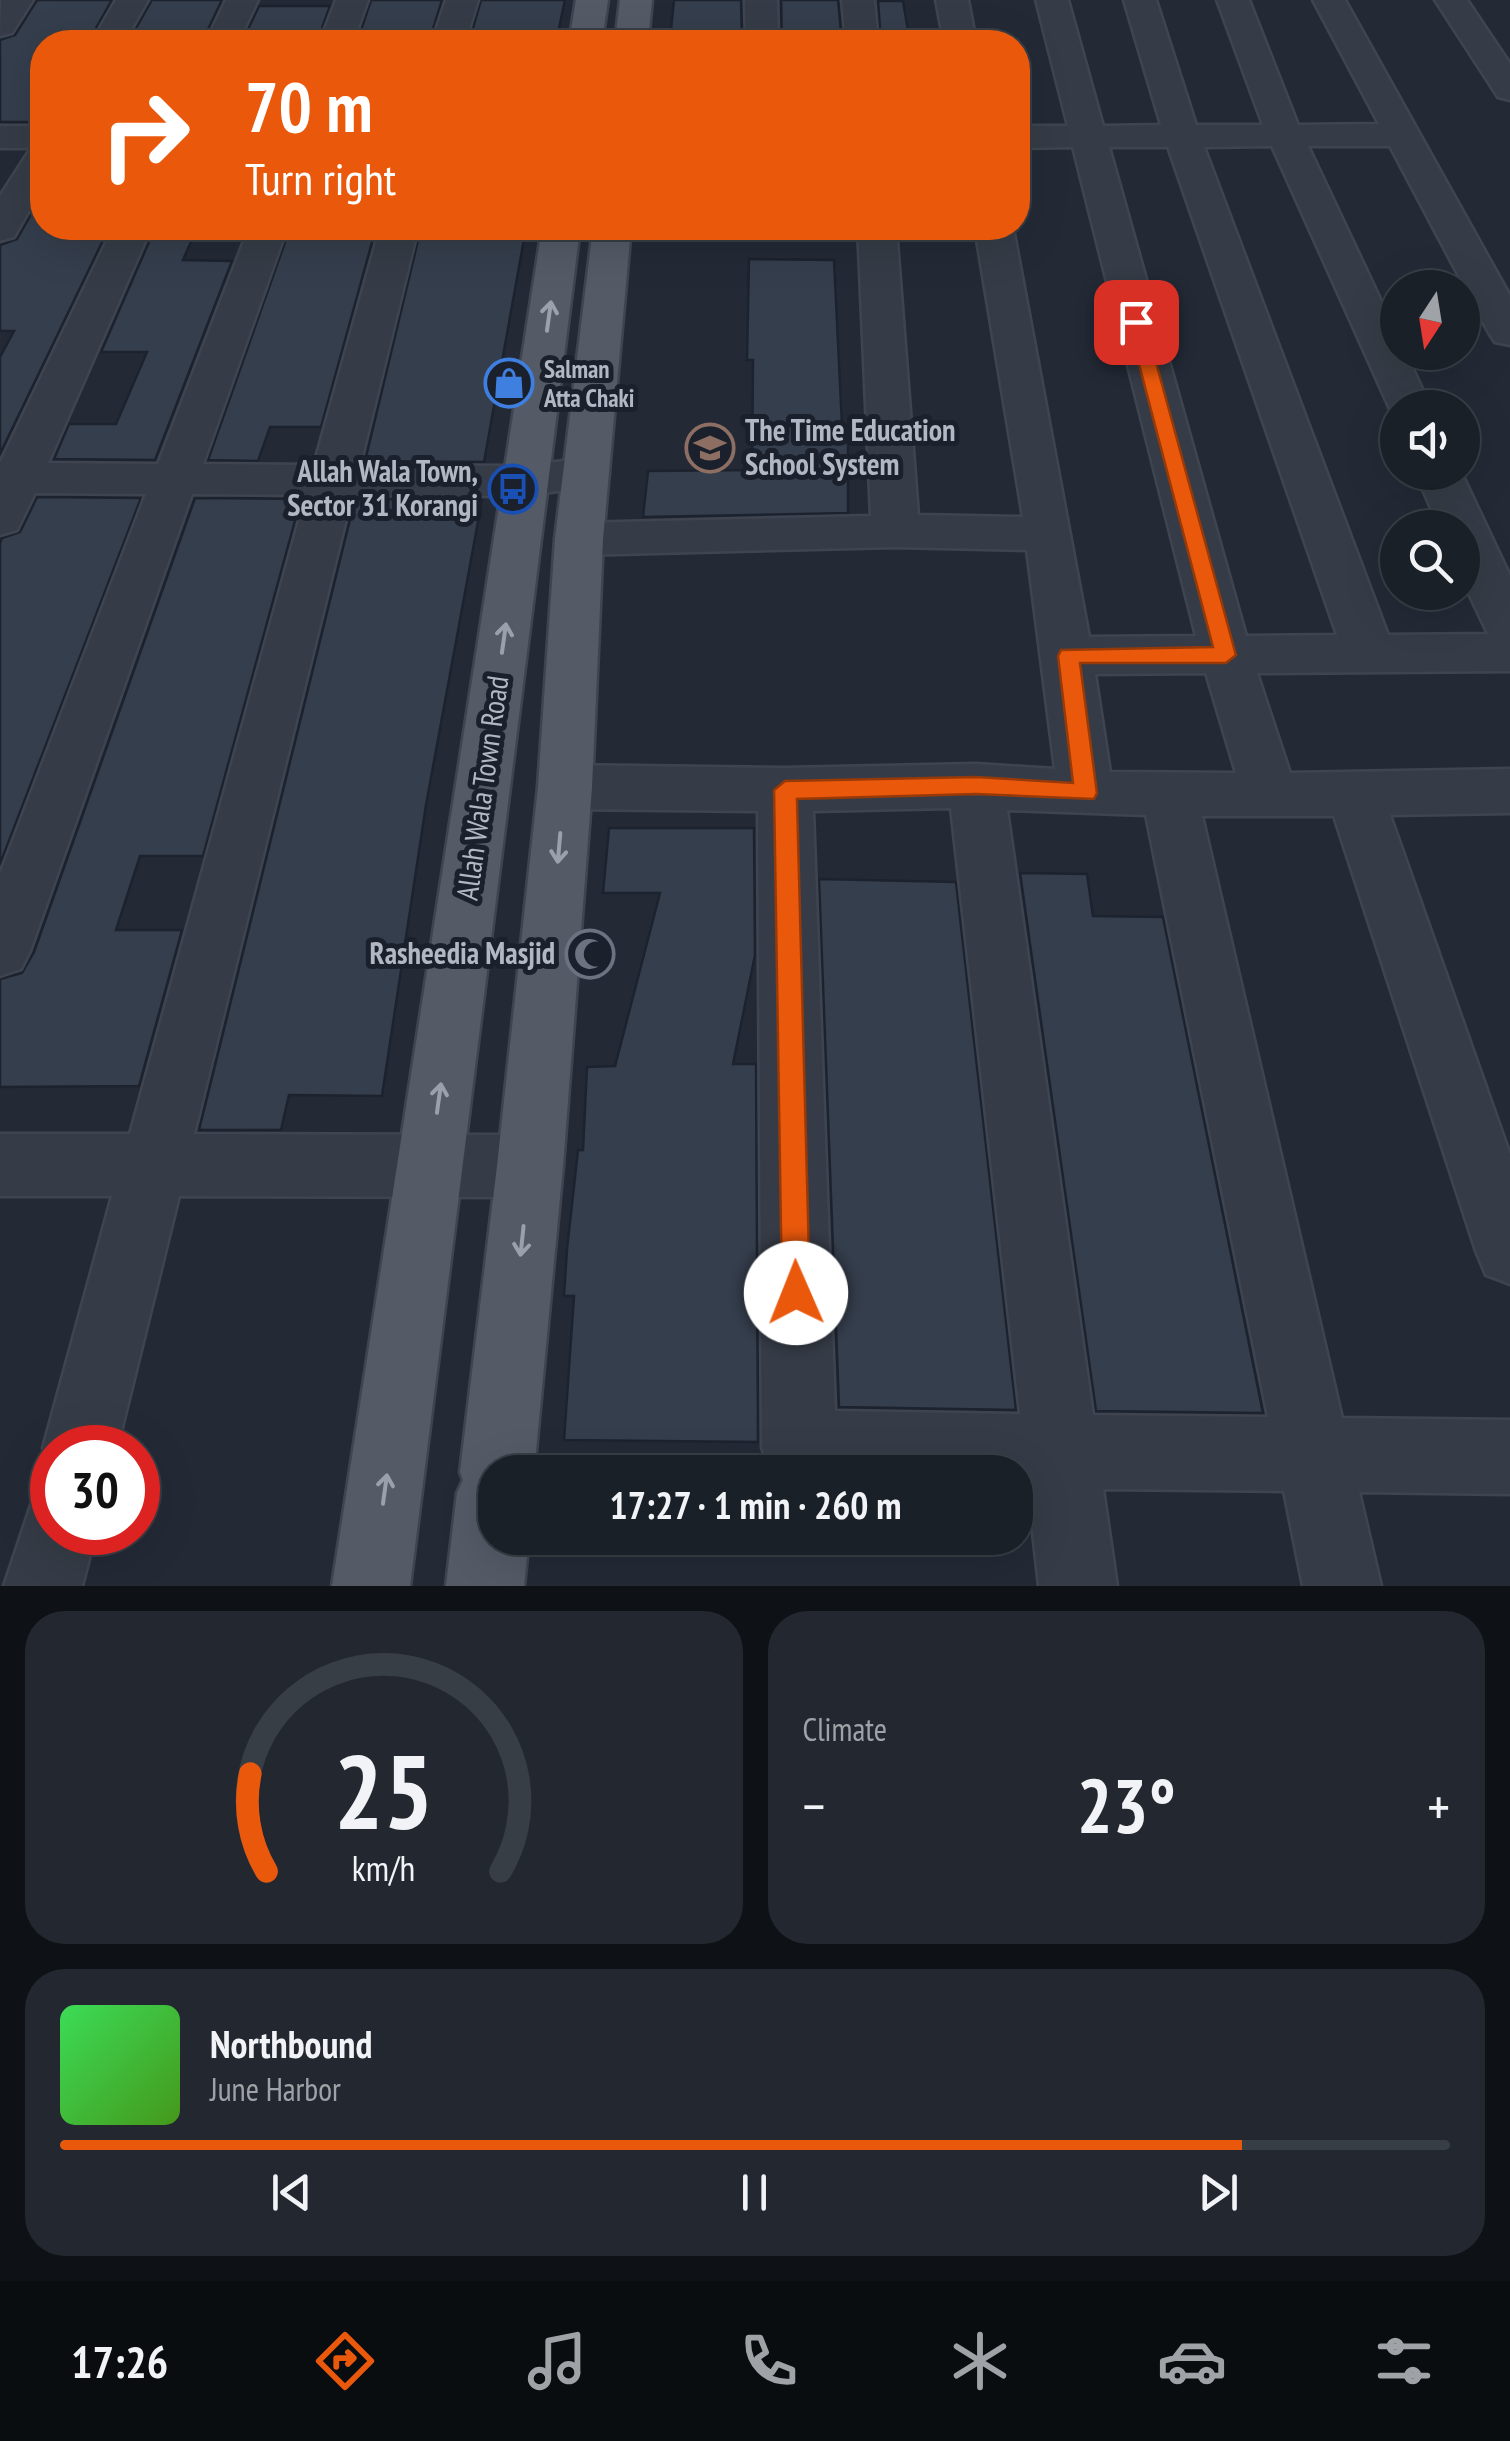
<!DOCTYPE html>
<html lang="en">
<head>
<meta charset="utf-8">
<style>
	body { margin:0; font-family:"PT Sans Narrow",sans-serif; background:#232830; color:#f1f3f6; height:100vh; display:flex; flex-direction:column; font-size:38px; white-space:nowrap }
	* { box-sizing:border-box; margin:0 }
	p { font-size:32px; color:#9fa3a8 }
	.icon { flex:none; width:55px; height:55px; fill:none; stroke:currentColor; stroke-width:2; stroke-linecap:round; stroke-linejoin:round }
	.map { position:relative; height:1586px; overflow:hidden }
	.details { display:flex; flex-direction:column; gap:25px; padding:25px; background:#0e1216; flex:1 }
	.details>* { flex:none }
	.banner { position:absolute; left:30px; top:30px; width:1000px; height:210px; border-radius:40px; box-shadow:0 10px 40px #0002,0 0 0 2px #383e45; background:#ea580c; color:#fff; overflow:hidden }
	.needle { width:65px; rotate:192deg }
	.controls { position:absolute; left:1380px; top:270px; display:grid; gap:20px }
	.controls a { display:grid; place-items:center; width:100px; height:100px; border-radius:50%; background:#1a2028; box-shadow:0 10px 40px #0002,0 0 0 2px #383e45; font-size:50px }
	.speed { position:absolute; left:30px; top:1425px; display:flex; gap:20px; font-size:50px; font-weight:700; text-align:center }
	.speed>* { display:grid; place-content:center; width:130px; height:130px; border-radius:50%; background:#1a2028; box-shadow:0 10px 40px #0002,0 0 0 2px #383e45; line-height:1 }
	.speed .limit { border:15px solid #d22; background:#fff; color:#111 }
	.pin { position:absolute; display:grid; place-items:center; width:85px; height:85px; color:#fff; margin:-42px; border-radius:20px; box-shadow:0 5px 15px #0006 }
	.me { position:absolute; width:110px; margin:-55px; rotate:359deg; stroke-linejoin:round; filter:drop-shadow(0 0 8px #0008) }
	.turn { display:flex; align-items:center; gap:35px; height:210px; padding:0 50px; font-size:45px }
	.turn .icon { width:130px; height:130px; stroke-width:2.5 }
	.turn b { display:block; font-size:70px; line-height:85px }
	.big { font-size:75px; font-weight:600; line-height:1.1 }
	.details .widget { flex:1; display:flex; flex-direction:column; justify-content:center; gap:15px; min-width:0; padding:0 35px; border-radius:40px; background:#232830 }
	.details .dial { align-items:center; gap:0 }
	.dial svg { height:260px; overflow:visible; fill:none; stroke:#383e45; stroke-width:7; stroke-linecap:round; text-anchor:middle }
	.dial text { fill:#f1f3f6; stroke:none }
	.song { display:flex; align-items:center; gap:30px }
	.cover { width:120px; height:120px; border-radius:15px; background:linear-gradient(135deg,hsl(130 70% 55%),hsl(100 70% 35%)) }
	.played { height:10px; border-radius:5px; background:linear-gradient(90deg,#ea580c 85%,#383e45 85%) }
	.keys { display:flex; justify-content:space-around; direction:ltr }
	.heat { display:flex; justify-content:space-between; align-items:center; font-size:55px; direction:ltr }
	.details .tiles { flex:1; display:grid; gap:25px; grid-template-columns:1fr 1fr }
	.widget:last-child { grid-column:span 2 }
	.trip { position:absolute; left:478px; top:1455px; width:555px; height:100px; border-radius:40px; background:#1a2028; box-shadow:0 10px 40px #0002,0 0 0 2px #383e45; font-weight:600; line-height:100px; text-align:center }
	.dock { display:flex; height:160px; justify-content:space-around; align-items:center; background:#0a0d10; color:#9fa3a8 }
	.dock .icon { width:70px; height:70px }
	.dock .active { color:#ea580c }
	.dock b { font-size:45px; color:#f1f3f6 }
	.map>svg:first-child { display:block }
	.building { fill:#353e4d; stroke:#1d232e; stroke-width:2.5 }
	.lines { fill:none; stroke-linecap:round; stroke-linejoin:round }
	.minor-casing { stroke:#3f4550; stroke-width:5 }
	.major-casing { stroke:#3f4550; stroke-width:5 }
	.minor { fill:#363c47; fill-rule:evenodd }
	.major { fill:#545b67; fill-rule:evenodd }
	.oneway { stroke:#9aa0ac }
	.route { fill:#ea580c; stroke:#983908; stroke-width:2.5 }
	.labels { text-anchor:middle; stroke-width:10; stroke-linejoin:round; paint-order:stroke }
	.far-poi-label { font-size:25px; font-weight:bold; fill:#b1b7c3; stroke:#1b212c; text-anchor:start }
	.poi-label { font-size:30px; font-weight:bold; fill:#b1b7c3; stroke:#1b212c; text-anchor:end }
	.street-label { font-size:30px; fill:#b1b7c3; stroke:#1b212c }
</style>
</head>
<body>
<div class="map">
<svg width="1510" height="1586" viewBox="0 0 1510 1586">
	<rect width="100%" height="100%" fill="#232a36"/>
	<g class="building">
		<path d="M 37,0 L 112,0 L 88,42 L 42,42 L 42,122 L 0,122 L 0,40 L 15,35 Z"/>
		<path d="M 152,0 L 222,0 L 202,42 L 128,42 Z"/>
		<path d="M 371,0 L 442,0 L 429,42 L 357,42 Z"/>
		<path d="M 481,0 L 565,0 L 556,42 L 469,42 Z"/>
		<path d="M 674,0 L 741,0 L 742,39 L 670,39 Z"/>
		<path d="M 781,0 L 838,0 L 842,42 L 782,42 Z"/>
		<path d="M 878,1 L 903,1 L 910,42 L 881,42 Z"/>
		<path d="M 259,6 L 330,6 L 317,42 L 242,42 Z"/>
		<path d="M 42,195 L 42,228 L 109,228 L 0,454 L 0,357 L 14,331 L 0,331 L 0,245 L 17,239 Z"/>
		<path d="M 155,228 L 197,228 L 183,260 L 232,261 L 155,460 L 54,459 L 69,424 L 116,424 L 147,352 L 101,352 Z"/>
		<path d="M 290,228 L 376,228 L 321,427 L 270,427 L 258,461 L 208,460 Z"/>
		<path d="M 421,228 L 526,228 L 484,462 L 365,461 Z"/>
		<path d="M 749,259 L 834,260 L 842,425 L 848,425 L 848,513 L 643,517 L 648,471 L 752,470 L 753,360 L 747,360 Z"/>
		<path d="M 37,497 L 141,498 L 0,864 L 0,543 L 2,538 L 20,532 Z"/>
		<path d="M 195,498 L 301,499 L 203,856 L 140,856 L 116,930 L 182,930 L 139,1086 L 0,1087 L 0,979 L 22,973 L 34,952 Z"/>
		<path d="M 355,499 L 482,500 L 426,805 L 382,1096 L 289,1095 L 281,1130 L 199,1130 Z"/>
		<path d="M 609,828 L 754,828 L 755,955 L 733,1064 L 756,1064 L 758,1442 L 564,1440 L 574,1296 L 564,1296 L 567,1249 L 578,1150 L 583,1150 L 587,1067 L 615,1066 L 660,893 L 603,893 Z"/>
		<path d="M 1020,873 L 1087,874 L 1093,916 L 1163,917 L 1263,1413 L 1096,1411 Z"/>
		<path d="M 819,879 L 956,882 L 1016,1410 L 839,1407 Z"/>
	</g>
	<g class="lines">
		<g class="minor-casing">
			<g id="minor">
				<path d="M 33,0 L 12,33 L 0,36 L 1,0 Z"/>
				<path d="M 116,0 L 148,0 L 124,42 L 92,42 Z"/>
				<path d="M 226,0 L 258,0 L 238,42 L 206,42 Z"/>
				<path d="M 336,0 L 368,0 L 353,42 L 320,42 Z"/>
				<path d="M 446,0 L 478,0 L 465,42 L 432,42 Z"/>
				<path d="M 745,0 L 777,0 L 778,42 L 746,42 Z"/>
				<path d="M 842,0 L 874,0 L 878,42 L 846,42 Z"/>
				<path d="M 936,0 L 968,0 L 976,42 L 944,42 Z"/>
				<path d="M 1036,0 L 1068,0 L 1103,126 L 1161,125 L 1124,0 L 1156,0 L 1196,125 L 1263,125 L 1217,0 L 1249,0 L 1298,125 L 1379,124 L 1313,0 L 1345,0 L 1510,296 L 1510,345 L 1495,342 L 1489,333 L 1390,146 L 1308,146 L 1398,337 L 1398,352 L 1405,352 L 1431,408 L 1398,408 L 1398,419 L 1394,418 L 1272,146 L 1204,147 L 1388,635 L 1488,634 L 1462,579 L 1462,528 L 1440,528 L 1415,472 L 1461,472 L 1510,576 L 1510,671 L 1257,673 L 1290,773 L 1510,769 L 1510,813 L 1390,815 L 1510,1155 L 1510,1284 L 1486,1275 L 1476,1251 L 1334,816 L 1202,816 L 1342,1418 L 1510,1420 L 1510,1494 L 1359,1492 L 1381,1586 L 1303,1586 L 1284,1491 L 1103,1489 L 1117,1586 L 1039,1586 L 1028,1488 L 1015,1488 L 1015,1472 L 772,1472 L 762,1448 L 758,811 L 565,809 L 546,802 L 538,787 L 546,772 L 565,765 L 785,768 L 976,764 L 1055,769 L 1027,550 L 895,547 L 579,555 L 562,550 L 555,539 L 562,528 L 579,523 L 871,516 L 858,228 L 896,228 L 918,515 L 1023,517 L 975,228 L 1013,228 L 1089,637 L 1196,636 L 1073,147 L 1018,148 L 1018,126 L 1068,126 ZM 1109,147 L 1168,147 L 1337,635 L 1246,636 ZM 1206,673 L 1236,773 L 1110,772 L 1095,674 ZM 951,808 L 1020,1414 L 835,1411 L 813,811 ZM 1007,810 L 1146,815 L 1268,1417 L 1093,1415 Z"/>
				<path d="M 1435,0 L 1467,0 L 1510,64 L 1510,100 L 1498,97 Z"/>
				<path d="M 0,126 L 42,126 L 42,188 L 14,237 L 0,241 L 0,196 L 31,148 L 0,148 Z"/>
				<path d="M 113,228 L 151,228 L 48,463 L 158,464 L 249,228 L 287,228 L 203,464 L 314,465 L 380,228 L 418,228 L 360,465 L 525,466 L 586,458 L 602,462 L 609,473 L 602,484 L 525,496 L 352,495 L 194,1134 L 530,1135 L 553,1144 L 563,1166 L 553,1188 L 530,1197 L 179,1196 L 117,1448 L 52,1448 L 52,1471 L 43,1448 L 112,1196 L 0,1196 L 0,1134 L 130,1134 L 306,495 L 192,494 L 30,951 L 21,969 L 0,976 L 0,874 L 146,494 L 35,493 L 17,530 L 0,535 L 0,463 Z"/>
				<path d="M 52,1496 L 52,1532 L 96,1532 L 82,1586 L 4,1586 L 31,1505 Z"/>
			</g>
		</g>
		<g class="major-casing">
			<g id="major">
				<path d="M 576,0 L 608,0 L 602,42 L 569,42 Z"/>
				<path d="M 620,0 L 652,0 L 648,42 L 615,42 Z"/>
				<path d="M 542,228 L 580,228 L 410,1586 L 332,1586 Z"/>
				<path d="M 593,228 L 631,228 L 603,539 L 592,787 L 563,1166 L 534,1472 L 495,1472 L 495,1538 L 529,1538 L 524,1586 L 446,1586 L 457,1493 L 463,1480 L 460,1472 L 497,1166 L 538,787 L 555,539 Z"/>
			</g>
		</g>
		<use href="#minor" class="minor"/>
		<use href="#major" class="major"/>
	</g>
	<defs><path id="oneway-shaft" d="M-6 0H5M1.5-3L5.5 0L1.5 3" fill="none" stroke-width="1.6" stroke-linecap="round" stroke-linejoin="round" transform="scale(2.5)"/></defs>
	<g class="oneway">
		<use href="#oneway-shaft" transform="translate(549 316) rotate(-82)"/>
		<use href="#oneway-shaft" transform="translate(504 638) rotate(-82)"/>
		<use href="#oneway-shaft" transform="translate(559 848) rotate(95)"/>
		<use href="#oneway-shaft" transform="translate(439 1098) rotate(-82)"/>
		<use href="#oneway-shaft" transform="translate(522 1241) rotate(96)"/>
		<use href="#oneway-shaft" transform="translate(385 1489) rotate(-82)"/>
	</g>
	<path class="route" d="M 1136,317 L 1145,322 L 1236,655 L 1226,663 L 1080,663 L 1097,793 L 1094,799 L 976,794 L 797,799 L 810,1293 L 806,1303 L 796,1308 L 786,1303 L 782,1293 L 774,790 L 785,781 L 976,777 L 1073,783 L 1058,656 L 1061,650 L 1213,647 L 1128,322 Z"/>
	<defs>
		<g id="shop-ring" transform="scale(2.5)"><circle r="9.5" fill="#1b212c" stroke="#3f7fe0" stroke-width="1.5"/><path d="M-5-2.5h2.3a2.7 3.5 0 0 1 5.4 0H5L5.5 6h-11ZM-1.5-2.5h3a1.5 2.3 0 0 0-3 0Z" fill="#3f7fe0"/></g>
		<g id="school-ring" transform="scale(2.5)"><circle r="9.5" fill="#1b212c" stroke="#8d6e63" stroke-width="1.5"/><path d="M0-5L7-2L0 1L-7-2ZM-4 1L0 2.5L4 1V4Q0 6-4 4Z" fill="#8d6e63"/></g>
		<g id="bus-ring" transform="scale(2.5)"><circle r="9.5" fill="#1b212c" stroke="#1a4fb4" stroke-width="1.5"/><path d="M-5-6H5V4H4V6H2V4H-2V6H-4V4H-5ZM-3.5-4V0h7V-4ZM-3.5 1.2v1.5H-2V1.2ZM2 1.2v1.5H3.5V1.2Z" fill="#1a4fb4"/></g>
		<g id="mosque-ring" transform="scale(2.5)"><circle r="9.5" fill="#1b212c" stroke="#6b7280" stroke-width="1.5"/><path d="M3.5-4.9A6 6 0 1 0 3.5 4.9A5 5 0 1 1 3.5-4.9Z" fill="#6b7280"/></g>
	</defs>
	<g fill-rule="evenodd">
		<use href="#shop-ring" x="509" y="383"/>
		<use href="#school-ring" x="710" y="448"/>
		<use href="#bus-ring" x="513" y="489"/>
		<use href="#mosque-ring" x="590" y="954"/>
	</g>
	<g class="labels">
		<g class="far-poi-label">
			<text x="544" y="378">Salman<tspan x="544" dy="29">Atta Chaki</tspan></text>
		</g>
		<g class="poi-label">
			<text x="745" y="441" text-anchor="start">The Time Education<tspan x="745" dy="34">School System</tspan></text>
			<text x="478" y="482">Allah Wala Town,<tspan x="478" dy="34">Sector 31 Korangi</tspan></text>
			<text x="555" y="964">Rasheedia Masjid</text>
		</g>
		<g class="street-label">
			<text transform="translate(483 788) rotate(-82)" y="10">Allah Wala Town Road</text>
		</g>
	</g>
</svg>
<div class="controls">
<a><svg class="needle" viewBox="-14 -14 28 28"><path d="M0-13l5 13h-10z" fill="#e53935"/><path d="M0 13l5-13h-10z" fill="#9fa3a8"/></svg></a>
<a><svg class="icon" aria-label="sound" viewBox="0 0 24 24"><path d="M4 9h4l5-4v14l-5-4H4zM17 9q2 3 0 6"/></svg></a>
<a><svg class="icon" aria-label="search" viewBox="0 0 24 24"><circle cx="10" cy="10" r="6"/><path d="M15 15l6 6"/></svg></a>
</div>
<div class="speed"><div class="limit">30</div></div>
<div class="pin" style="left:1136px;top:322px;background:#d93025"><svg class="icon" aria-label="arrive" viewBox="0 0 24 24"><path d="M6 21V4h12l-3 4 3 4H6"/></svg></div>
<svg class="me" style="left:796px;top:1293px" viewBox="-20 -20 40 40"><circle r="19" fill="#fff"/><path d="M0-13L10 11 0 6-10 11z" fill="#ea580c"/></svg>
<div class="trip">17:27 · 1 min · 260 m</div>
<div class="banner">
<div class="turn"><svg class="icon" aria-label="right" viewBox="0 0 24 24"><path d="M7 20v-9h11M14 6l5 5-5 5"/></svg><div><b>70 m</b>Turn right</div></div>
</div>
</div>
<section class="details">
<div class="tiles">
<div class="widget dial"><svg viewBox="0 0 100 80">
<path d="M14 69A42 42 0 1 1 86 69"/>
<path d="M14 69A42 42 0 0 1 9 39" stroke="#ea580c"/>
<text x="50" y="56" font-size="32" font-weight="700">25</text>
<text x="50" y="72" font-size="11">km/h</text>
</svg></div>
<div class="widget"><p>Climate</p>
<div class="heat"><a>−</a><b class="big">23°</b><a>+</a></div>
</div>
<div class="widget">
<div class="song"><i class="cover"></i><div><b>Northbound</b><p>June Harbor</p></div></div>
<div class="played"></div>
<div class="keys"><svg class="icon" aria-label="previous" viewBox="0 0 24 24"><path d="M18 5L8 12l10 7zM5 5v14"/></svg><svg class="icon" aria-label="pause" viewBox="0 0 24 24"><path d="M8 5v14M16 5v14"/></svg><svg class="icon" aria-label="next" viewBox="0 0 24 24"><path d="M6 5l10 7-10 7zM19 5v14"/></svg></div>
</div>
</div>
</section>
<nav class="dock">
<b>17:26</b>
<svg class="icon active" aria-label="directions" viewBox="0 0 24 24"><path d="M12 3l9 9-9 9-9-9zM9 14v-3h6M13 9l2 2-2 2"/></svg>
<svg class="icon" aria-label="music" viewBox="0 0 24 24"><path d="M9 18V5l10-2v13"/><circle cx="6" cy="18" r="3"/><circle cx="16" cy="16" r="3"/></svg>
<svg class="icon" aria-label="phone" viewBox="0 0 24 24"><path d="M5 4h4l2 5-3 2q2 4 5 5l2-3 5 2v4C11 20 4 13 5 4z"/></svg>
<svg class="icon" aria-label="climate" viewBox="0 0 24 24"><path d="M12 3v18M4 7l16 10M4 17L20 7"/></svg>
<svg class="icon" aria-label="car" viewBox="0 0 24 24"><path d="M5 17H2v-5l4-1 3-4h7l3 4 3 1v5h-3M9 17h6M6 11h13"/><circle cx="7" cy="17" r="2"/><circle cx="17" cy="17" r="2"/></svg>
<svg class="icon" aria-label="filters" viewBox="0 0 24 24"><path d="M4 7h16M4 17h16"/><circle cx="9" cy="7" r="2"/><circle cx="15" cy="17" r="2"/></svg>
</nav>
</body>
</html>
